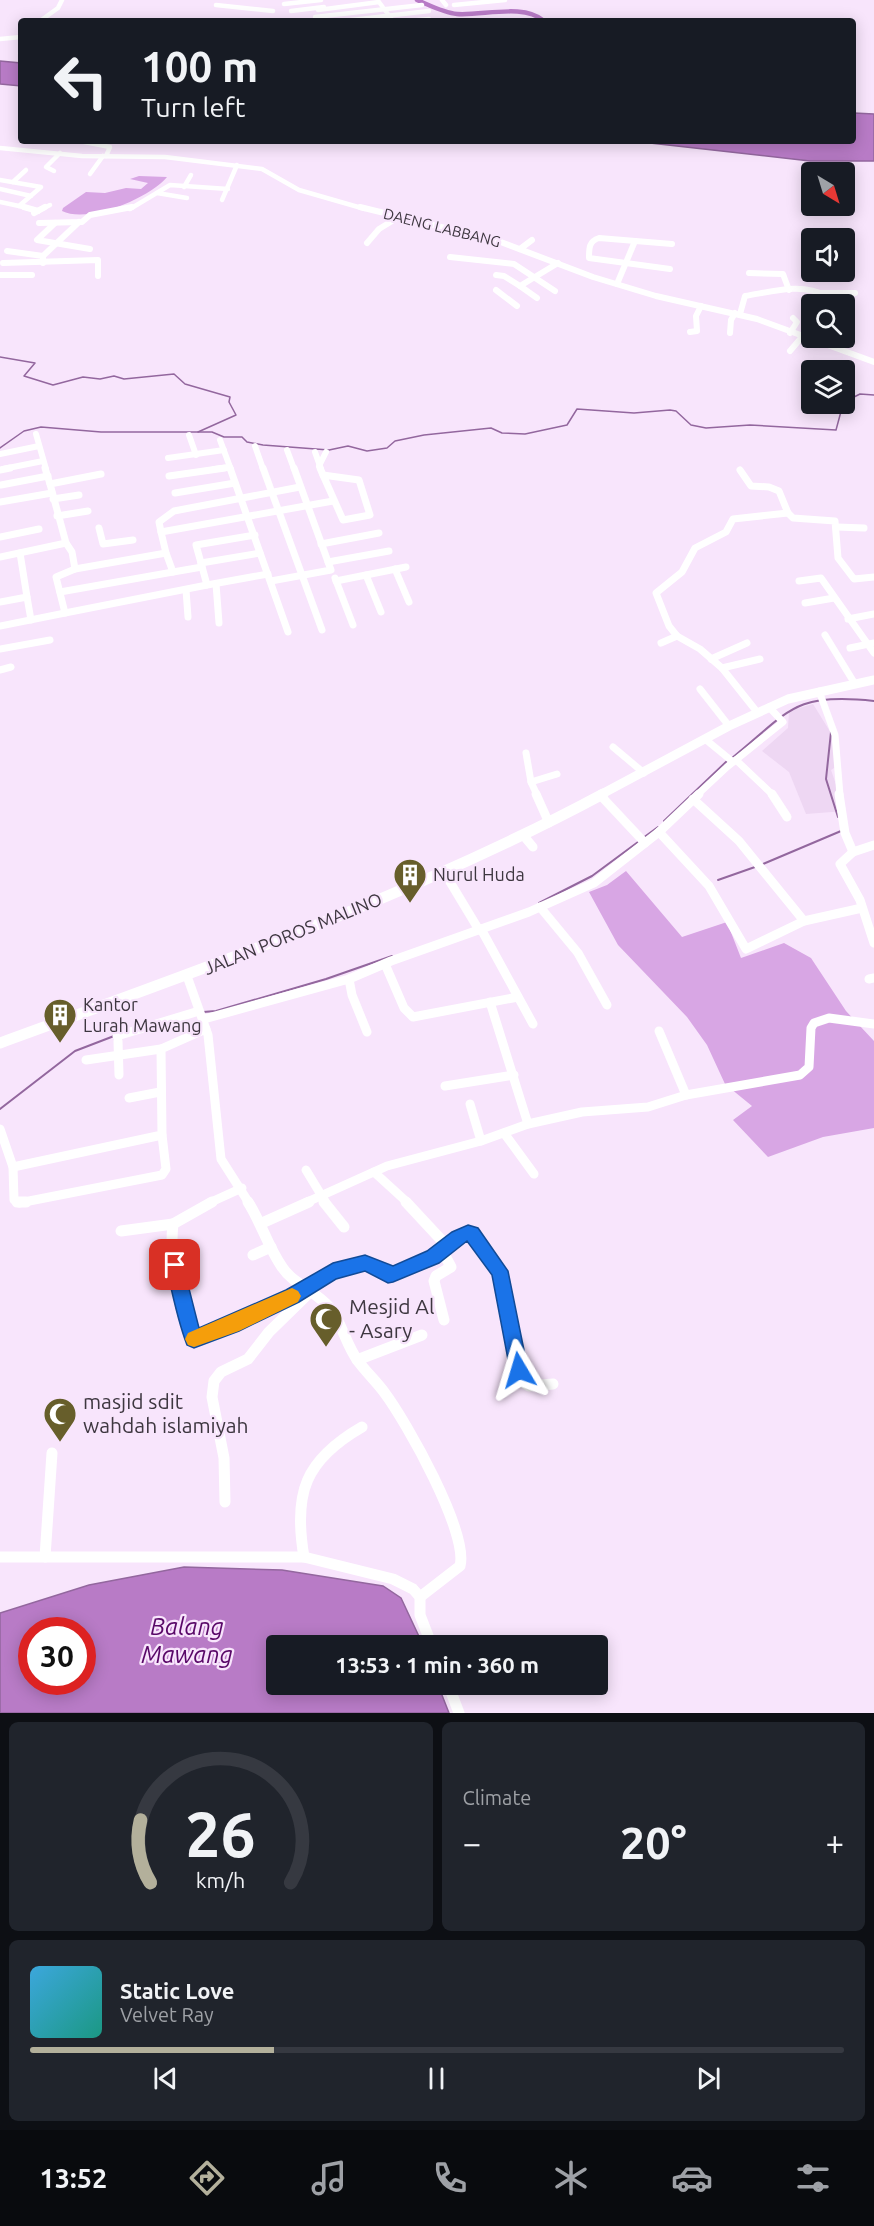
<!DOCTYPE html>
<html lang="en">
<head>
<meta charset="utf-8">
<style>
	body { margin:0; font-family:Ubuntu,sans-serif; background:#20242c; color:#f1f3f6; height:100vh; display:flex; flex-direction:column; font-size:22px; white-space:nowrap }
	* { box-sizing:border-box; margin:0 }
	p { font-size:20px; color:#9ea1a6 }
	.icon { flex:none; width:33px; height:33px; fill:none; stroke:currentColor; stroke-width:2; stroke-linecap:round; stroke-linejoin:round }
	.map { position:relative; height:1713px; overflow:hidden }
	.sheet { display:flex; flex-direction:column; gap:9px; padding:9px; background:#0d0f14; flex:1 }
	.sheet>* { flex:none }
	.banner { position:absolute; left:18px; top:18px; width:838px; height:126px; border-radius:6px; box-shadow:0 3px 15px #0003; background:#171b24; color:#f1f3f6; overflow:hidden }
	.needle { width:39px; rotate:142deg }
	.buttons { position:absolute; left:801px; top:162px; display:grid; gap:12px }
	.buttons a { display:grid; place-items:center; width:54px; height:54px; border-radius:6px; background:#171b24; box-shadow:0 3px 15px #0003; font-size:30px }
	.speed { position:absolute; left:18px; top:1617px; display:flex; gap:12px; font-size:30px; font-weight:700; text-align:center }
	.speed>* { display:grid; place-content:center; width:78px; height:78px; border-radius:50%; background:#171b24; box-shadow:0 3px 15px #0003; line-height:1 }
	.speed .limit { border:9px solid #d22; background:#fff; color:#111 }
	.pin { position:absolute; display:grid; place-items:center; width:51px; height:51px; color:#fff; margin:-26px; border-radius:12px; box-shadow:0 3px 9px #0006 }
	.me { position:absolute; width:66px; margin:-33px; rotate:353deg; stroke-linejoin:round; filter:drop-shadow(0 0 4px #0008) }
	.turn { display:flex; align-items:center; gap:21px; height:126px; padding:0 24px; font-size:27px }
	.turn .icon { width:78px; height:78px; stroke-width:2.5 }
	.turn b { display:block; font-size:42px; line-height:51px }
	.big { font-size:45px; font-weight:700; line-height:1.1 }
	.sheet .tile { flex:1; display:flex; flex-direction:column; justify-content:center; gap:9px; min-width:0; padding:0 21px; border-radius:9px; background:#20242c }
	.sheet .dial { align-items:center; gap:0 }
	.dial svg { height:156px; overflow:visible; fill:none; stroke:#363941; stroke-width:7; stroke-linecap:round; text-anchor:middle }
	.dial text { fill:#f1f3f6; stroke:none }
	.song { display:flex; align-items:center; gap:18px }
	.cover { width:72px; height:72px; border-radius:9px; background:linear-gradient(135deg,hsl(200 70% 55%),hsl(170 70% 35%)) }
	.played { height:6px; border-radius:3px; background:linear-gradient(90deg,#b3b09b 30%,#363941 30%) }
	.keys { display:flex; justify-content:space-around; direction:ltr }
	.heat { display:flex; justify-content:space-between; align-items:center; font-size:33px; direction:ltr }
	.sheet .tiles { flex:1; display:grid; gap:9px; grid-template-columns:1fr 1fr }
	.tile:last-child { grid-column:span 2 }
	.trip { position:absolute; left:266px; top:1635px; width:342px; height:60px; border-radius:6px; background:#171b24; box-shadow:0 3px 15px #0003; font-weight:700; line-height:60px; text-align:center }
	.tab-bar { display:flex; height:96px; justify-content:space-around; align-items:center; background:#090b0e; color:#9ea1a6 }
	.tab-bar .icon { width:42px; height:42px }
	.tab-bar .on { color:#b3b09b }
	.tab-bar b { font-size:27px; color:#f1f3f6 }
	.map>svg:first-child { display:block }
	.built { fill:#eed7f3 }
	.green { fill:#d8a6e4 }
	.water { fill:#b87bc6; stroke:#93679e; stroke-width:1.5; fill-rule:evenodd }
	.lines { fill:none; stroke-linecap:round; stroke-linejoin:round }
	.stream-far1 { stroke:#93679e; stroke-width:1.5 }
	.stream { stroke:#93679e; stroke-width:2 }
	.canal { stroke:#b87bc6; stroke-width:4.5 }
	.minor-far4 { stroke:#fff; stroke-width:4.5 }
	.minor-far3 { stroke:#fff; stroke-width:6 }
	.minor-far2 { stroke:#fff; stroke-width:7 }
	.minor-far1 { stroke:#fff; stroke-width:9 }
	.minor { stroke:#fff; stroke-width:11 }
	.major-far1 { stroke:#fff; stroke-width:9 }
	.major { stroke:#fff; stroke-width:11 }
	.route { fill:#1a73e8; stroke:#114b97; stroke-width:1.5 }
	.slow { fill:#f59e0b }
	.labels { text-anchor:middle; stroke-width:4.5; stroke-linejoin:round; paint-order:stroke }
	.far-street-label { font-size:15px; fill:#3e3740; stroke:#f8e5fc }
	.poi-label { font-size:18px; fill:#3e3740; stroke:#f8e5fc; text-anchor:start }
	.street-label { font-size:18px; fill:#3e3740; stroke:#f8e5fc }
	.near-poi-label { font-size:21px; fill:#3e3740; stroke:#f8e5fc; text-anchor:start }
	.near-water-label { font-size:24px; font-style:italic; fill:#590868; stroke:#f8e5fc }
</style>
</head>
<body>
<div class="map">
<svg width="874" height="1713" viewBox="0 0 874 1713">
	<rect width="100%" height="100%" fill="#f8e5fc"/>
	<path class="built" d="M 813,704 L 834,738 L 837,766 L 831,770 L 845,811 L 806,814 L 789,772 L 762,751 L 788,728 L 789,711 Z"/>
	<g class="green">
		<path d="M 139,176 L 167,177 C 150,198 88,224 62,211 L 63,208 L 86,192 L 105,193 L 126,188 L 141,189 L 148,183 L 130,179 Z"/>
		<path d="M 626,871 L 682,937 L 727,922 L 741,958 L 784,943 L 811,958 L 846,1011 L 874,1041 L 874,1128 L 823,1137 L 768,1157 L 733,1120 L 752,1106 L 725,1084 L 707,1045 L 687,1017 L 618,945 L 589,892 L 607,885 Z"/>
	</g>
	<g class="water">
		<path d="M 0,61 L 21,63 L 21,86 L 0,84 Z"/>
		<path d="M 854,113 L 874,114 L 874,161 L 810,161 L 632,141 L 854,141 Z"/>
		<path d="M 184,1567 L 282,1570 L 383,1586 L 401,1598 L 423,1645 L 276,1646 L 276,1684 L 438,1685 L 449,1713 L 0,1713 L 0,1613 L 89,1585 ZM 32,1630 L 82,1630 L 82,1682 L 32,1682 Z"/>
	</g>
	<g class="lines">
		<g class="stream-far1">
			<path d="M 0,357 L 35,363 L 24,376 L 53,385 L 83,377 L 100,379 L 114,376 L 124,379 L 174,374 L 185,384 L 230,397 L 229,402 L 236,415 L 198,432"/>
			<path d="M 844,402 L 860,394 L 874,395"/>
			<path d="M 0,448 L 24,431 L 41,427 L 101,432 L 212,432 L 224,437 L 242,437 L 247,442 L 263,445 L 329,450 L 348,446 L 367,451 L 387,448 L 395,441 L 424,435 L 491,428 L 502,433 L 525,434 L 567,425 L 577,409 L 634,413 L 670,410 L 676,411 L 691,425 L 706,428 L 750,425 L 836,430 L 843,404"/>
		</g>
		<g class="stream">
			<path d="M 831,732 L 826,779 L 838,817"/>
			<path d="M 732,758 C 790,711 793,692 874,701"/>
			<path d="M 664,821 L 727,761"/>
			<path d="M 643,838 L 658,827"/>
			<path d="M 763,864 L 841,831"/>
			<path d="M 718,880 L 755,867"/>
			<path d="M 539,903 L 592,876 L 638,842"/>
			<path d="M 203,1012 L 216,1011 L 326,979 L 392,956"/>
			<path d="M 0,1109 L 75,1051 L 114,1036"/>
		</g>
		<path class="canal" d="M 417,0 C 429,5 444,13 457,14 C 483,16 523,3 544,21"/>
		<g class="minor-far4">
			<path d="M 442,0 L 446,5"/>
			<path d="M 284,4 L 321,0"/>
			<path d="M 216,5 L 273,11"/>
			<path d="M 454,5 L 505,0"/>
			<path d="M 318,10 L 379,2 L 393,21"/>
			<path d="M 291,11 L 324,7"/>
			<path d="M 315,17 L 422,5"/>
			<path d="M 40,21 L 58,8 L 62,0"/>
			<path d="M 343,21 L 429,11"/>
			<path d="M 408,21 L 429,19"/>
			<path d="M 0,39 L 21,37"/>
			<path d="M 20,54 L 21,43"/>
			<path d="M 79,141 L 110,147 L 106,156"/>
			<path d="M 0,148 L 82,156 L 165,157 L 262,169 L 299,190 L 365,209"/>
			<path d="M 54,171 L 46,167 L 60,153"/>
			<path d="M 90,174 L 103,156"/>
			<path d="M 0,180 L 41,187 L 19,206 L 30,209"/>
			<path d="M 13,182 L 26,170"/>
			<path d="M 184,187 L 191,175"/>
			<path d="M 0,189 L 31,196"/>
			<path d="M 157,193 L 187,198"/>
			<path d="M 222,200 L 237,165"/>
			<path d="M 0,202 L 19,206"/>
			<path d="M 42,209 L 50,205"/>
			<path d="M 130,209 L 170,185 L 228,189"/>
		</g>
		<g class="minor-far3">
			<path d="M 24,207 L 38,211"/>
			<path d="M 360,207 L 498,241 L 593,277 L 656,296 L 757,319 L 874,362"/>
			<path d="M 34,213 L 45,207"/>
			<path d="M 39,223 L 82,222 L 90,215 L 132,207"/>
			<path d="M 55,223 L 37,240 L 90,249"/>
			<path d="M 367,243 L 379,229 L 397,218"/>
			<path d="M 520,249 L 532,240"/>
			<path d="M 7,251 L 43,256"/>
			<path d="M 450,257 L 514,264 L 555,291"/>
			<path d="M 3,263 L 98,260 L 98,276"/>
			<path d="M 43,263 L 43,256 L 79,222"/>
			<path d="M 670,269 L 589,258 C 589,248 589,241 599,238 L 672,244"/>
			<path d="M 749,273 L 783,274 L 789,290"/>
			<path d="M 0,275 L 32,275"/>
			<path d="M 496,275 L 504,276 L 520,286"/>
			<path d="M 617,284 L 635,241"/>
			<path d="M 496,290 L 517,306"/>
			<path d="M 821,293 L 855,293"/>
			<path d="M 537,298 L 520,286 L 558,263"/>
			<path d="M 740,314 L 745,296 C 771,292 802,282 826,296 L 828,304"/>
			<path d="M 690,332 L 697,331 L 696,316 L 701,306"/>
			<path d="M 730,333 L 731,320 L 735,313"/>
			<path d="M 790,333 L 797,322 L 793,318"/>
			<path d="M 790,351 L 801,338"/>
			<path d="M 36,434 L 46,469"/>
			<path d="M 189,435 L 196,455"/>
			<path d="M 220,440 L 230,467"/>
			<path d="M 255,446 L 263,469"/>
			<path d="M 287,450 L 294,469"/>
			<path d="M 315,452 L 321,469"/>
			<path d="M 0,454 L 39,446"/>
			<path d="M 168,458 L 224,450"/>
			<path d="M 319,466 L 326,452"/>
			<path d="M 3,469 L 43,461"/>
			<path d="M 214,469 L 230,467 L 231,469"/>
		</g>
		<g class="minor-far2">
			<path d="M 45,468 L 50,484"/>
			<path d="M 230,468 L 288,632"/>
			<path d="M 263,468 L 322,630"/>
			<path d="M 320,468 L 323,475"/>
			<path d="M 0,470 L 10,468"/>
			<path d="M 740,470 L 751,486 L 769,487 L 779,491 L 788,513 L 793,518 L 835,521 L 838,558 L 854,579 L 874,577"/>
			<path d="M 323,475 L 359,480 L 370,515 L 343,520 Z"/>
			<path d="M 169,476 L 225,468"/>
			<path d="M 1,485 L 48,476"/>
			<path d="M 175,493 L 235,483"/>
			<path d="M 53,499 L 79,495"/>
			<path d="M 0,502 L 52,493"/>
			<path d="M 57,516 L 88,511"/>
			<path d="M 837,527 L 864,528"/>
			<path d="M 99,528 L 103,544 L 133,540"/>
			<path d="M 161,532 L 159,522 L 174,511 L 300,487"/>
			<path d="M 255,535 L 196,545 L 201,563 L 260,553"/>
			<path d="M 0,537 L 39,529"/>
			<path d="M 66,543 L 50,484 L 101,474"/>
			<path d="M 321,544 L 379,533"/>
			<path d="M 0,557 L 66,543 L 72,552 L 75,569 L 166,553 L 161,532 L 333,501"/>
			<path d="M 328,562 L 389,551"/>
			<path d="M 201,563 L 207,585 L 268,574"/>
			<path d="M 395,569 L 409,602"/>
			<path d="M 173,572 L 202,567"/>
			<path d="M 366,575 L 381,612"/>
			<path d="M 335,578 L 353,625"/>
			<path d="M 271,581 L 331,570 L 294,468"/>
			<path d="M 336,581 L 406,567"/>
			<path d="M 799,581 L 821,578 L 874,653"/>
			<path d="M 216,584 L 219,623"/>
			<path d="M 186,590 L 188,617"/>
			<path d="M 60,592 L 173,572 L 166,553"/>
			<path d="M 27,597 L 31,620"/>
			<path d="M 0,602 L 27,597 L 20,553"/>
			<path d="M 805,603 L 834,598"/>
			<path d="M 65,613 L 207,585"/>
			<path d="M 848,619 L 874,614"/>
			<path d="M 0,626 L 65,613 L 56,577 L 75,569"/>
			<path d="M 825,635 L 855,684"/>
			<path d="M 661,643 L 677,636"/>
			<path d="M 850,648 L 874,643"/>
			<path d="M 0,649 L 50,640"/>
			<path d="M 711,659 L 747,643"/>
			<path d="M 722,668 L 760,659"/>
			<path d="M 0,670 L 11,667"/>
			<path d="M 700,689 L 729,726"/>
			<path d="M 819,691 L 835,735 L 840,795"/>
			<path d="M 757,712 L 722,668 L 700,649 L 677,636 L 669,626 L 656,593 L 682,572 L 695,548 L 726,532 L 733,519 L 788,513"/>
			<path d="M 705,739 L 733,762"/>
			<path d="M 613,747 L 644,773"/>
			<path d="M 526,753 L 531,782 L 537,795"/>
			<path d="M 736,760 L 773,795"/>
			<path d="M 531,782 L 557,774"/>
			<path d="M 697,795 L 727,767 L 783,722 L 769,707"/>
		</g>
		<g class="minor-far1">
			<path d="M 536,794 L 549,823"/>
			<path d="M 772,794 L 787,817"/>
			<path d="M 839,794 L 845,833 L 853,852"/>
			<path d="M 601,796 L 645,843"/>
			<path d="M 659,832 L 709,886 L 746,949 L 804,921 L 739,841 L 693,799"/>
			<path d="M 523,835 L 533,847"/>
			<path d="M 874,845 L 853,852 L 840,864 L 860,900 L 874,943"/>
			<path d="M 444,872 L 479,930"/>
			<path d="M 540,907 L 578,953 L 607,1005"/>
			<path d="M 804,921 L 862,908"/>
			<path d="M 481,929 L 533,1024"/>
			<path d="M 385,964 L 404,1008 L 413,1017 L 518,997"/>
			<path d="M 187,976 L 208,1035 L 221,1159 L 249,1203"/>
			<path d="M 349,979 L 352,995 L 367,1032"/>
			<path d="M 869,979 L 874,978"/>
			<path d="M 490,1002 L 528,1124"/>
			<path d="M 204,1019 L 349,979 L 391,961 L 529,912 L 594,883 L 659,832 L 699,794"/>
			<path d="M 659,1031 L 686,1095"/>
			<path d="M 117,1036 L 199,1011"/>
			<path d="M 118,1041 L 119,1075"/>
			<path d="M 86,1060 L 161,1049"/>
			<path d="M 445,1086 L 514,1075"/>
			<path d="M 129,1098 L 160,1092"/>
			<path d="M 470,1104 L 481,1141"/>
			<path d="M 0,1129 L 13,1167 L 14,1200 L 19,1203 L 162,1175 L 166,1169 L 162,1135"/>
			<path d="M 504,1133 L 534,1174"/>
			<path d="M 13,1167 L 162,1135 L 161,1049 L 206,1029"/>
			<path d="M 306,1170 L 326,1203"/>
			<path d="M 374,1172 L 408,1203"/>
			<path d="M 209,1203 L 242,1188"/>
			<path d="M 305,1203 L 387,1166 L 481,1141 L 528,1124 L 582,1112 L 648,1107 L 686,1095 L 800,1075 L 809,1067 L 811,1028 L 814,1023 L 829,1018 L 874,1024"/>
		</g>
		<g class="minor">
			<path d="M 17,1202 L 26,1202"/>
			<path d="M 212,1202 L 173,1224 C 169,1259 178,1308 194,1339 L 292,1296 L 333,1272 L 365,1263 L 388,1275 L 420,1264 L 468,1232 L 500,1271 L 522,1382 L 529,1386 L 553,1384"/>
			<path d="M 248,1202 C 261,1222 268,1247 282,1267 C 294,1285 316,1291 330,1308 C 342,1323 346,1345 358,1361 C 366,1372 376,1381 384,1392 C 406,1421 469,1533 460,1566 L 420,1597"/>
			<path d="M 324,1202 L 344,1227"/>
			<path d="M 406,1202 L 446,1245"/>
			<path d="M 262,1223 L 309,1202"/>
			<path d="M 121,1231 L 173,1224"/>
			<path d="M 442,1250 L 451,1267 L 436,1276 L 434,1281 L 444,1320"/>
			<path d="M 253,1255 L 271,1247"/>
			<path d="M 357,1360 L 422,1335"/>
			<path d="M 225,1502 L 224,1458 L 212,1397 L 214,1381 L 221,1372 L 248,1359 L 269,1332 L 311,1291"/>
			<path d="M 0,1557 L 304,1557 L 393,1579 L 413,1589 L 420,1597 L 420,1615 L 432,1646"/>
			<path d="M 45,1557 L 52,1453"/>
			<path d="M 304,1557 C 293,1493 305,1460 362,1427"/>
			<path d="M 448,1684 L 459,1713"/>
		</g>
		<path class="major-far1" d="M 600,795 L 729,726 L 788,699 L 874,680"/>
		<path class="major" d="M 0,1043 C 205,968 411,897 603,794"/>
	</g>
	<path class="route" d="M 468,1225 L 478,1228 L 508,1271 L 528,1370 L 525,1376 L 519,1379 L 513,1376 L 510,1370 L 492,1275 L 467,1241 L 439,1263 L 393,1282 L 388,1283 L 365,1271 L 336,1279 L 299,1302 L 239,1331 L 194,1348 L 187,1345 C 177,1319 172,1292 166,1265 L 169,1259 L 175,1257 L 181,1259 L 183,1265 L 199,1328 L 286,1290 L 333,1263 L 365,1255 L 393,1266 L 427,1251 L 452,1232 Z"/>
	<path class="slow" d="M 292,1288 L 298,1291 L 301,1296 L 298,1302 L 239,1331 L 194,1347 L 188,1345 L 185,1339 L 188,1333 Z"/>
	<defs>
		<g id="building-pin" transform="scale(1.725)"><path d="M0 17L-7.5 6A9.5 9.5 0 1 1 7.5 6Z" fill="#675e2b" stroke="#f8e5fc"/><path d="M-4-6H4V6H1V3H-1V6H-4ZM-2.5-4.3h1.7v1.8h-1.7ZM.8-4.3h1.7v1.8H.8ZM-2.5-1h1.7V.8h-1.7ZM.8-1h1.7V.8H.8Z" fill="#fff"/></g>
		<g id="mosque-pin" transform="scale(1.725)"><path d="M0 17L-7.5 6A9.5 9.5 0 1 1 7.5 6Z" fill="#675e2b" stroke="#f8e5fc"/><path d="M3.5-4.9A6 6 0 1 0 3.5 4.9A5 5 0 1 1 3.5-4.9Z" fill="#fff"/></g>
	</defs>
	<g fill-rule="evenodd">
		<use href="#building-pin" x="410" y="875"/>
		<use href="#building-pin" x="60" y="1015"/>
		<use href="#mosque-pin" x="326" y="1319"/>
		<use href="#mosque-pin" x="60" y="1414"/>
	</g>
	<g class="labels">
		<g class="far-street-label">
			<text transform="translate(442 228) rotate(14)" y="5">DAENG LABBANG</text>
		</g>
		<g class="poi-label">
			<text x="433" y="881">Nurul Huda</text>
			<text x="83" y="1011">Kantor<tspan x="83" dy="21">Lurah Mawang</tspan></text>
		</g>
		<g class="street-label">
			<text transform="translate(293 934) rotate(-22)" y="6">JALAN POROS MALINO</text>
		</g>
		<g class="near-poi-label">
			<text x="349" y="1314">Mesjid Al<tspan x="349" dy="24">- Asary</tspan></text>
			<text x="83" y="1409">masjid sdit<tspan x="83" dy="24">wahdah islamiyah</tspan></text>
		</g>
		<g class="near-water-label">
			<text x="187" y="1635">Balang<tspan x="187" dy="28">Mawang</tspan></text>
		</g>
	</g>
</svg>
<div class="buttons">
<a><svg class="needle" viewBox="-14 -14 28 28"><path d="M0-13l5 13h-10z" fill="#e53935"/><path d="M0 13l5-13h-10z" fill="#9ea1a6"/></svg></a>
<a><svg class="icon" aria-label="sound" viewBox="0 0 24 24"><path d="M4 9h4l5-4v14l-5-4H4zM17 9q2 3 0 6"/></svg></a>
<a><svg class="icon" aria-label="search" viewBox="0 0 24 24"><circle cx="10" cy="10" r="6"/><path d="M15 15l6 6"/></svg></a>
<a><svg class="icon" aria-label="layers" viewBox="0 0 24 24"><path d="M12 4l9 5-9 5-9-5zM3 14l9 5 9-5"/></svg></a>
</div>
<div class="speed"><div class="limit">30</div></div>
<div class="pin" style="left:175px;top:1265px;background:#d93025"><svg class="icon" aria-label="arrive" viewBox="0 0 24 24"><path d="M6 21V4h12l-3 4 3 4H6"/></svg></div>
<svg class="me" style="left:519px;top:1370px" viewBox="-20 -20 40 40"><path d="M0-17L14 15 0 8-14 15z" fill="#1a73e8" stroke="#fff" stroke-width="4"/></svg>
<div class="trip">13:53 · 1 min · 360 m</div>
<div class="banner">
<div class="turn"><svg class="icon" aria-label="left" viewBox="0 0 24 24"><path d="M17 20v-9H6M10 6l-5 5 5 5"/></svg><div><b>100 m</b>Turn left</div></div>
</div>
</div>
<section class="sheet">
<div class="tiles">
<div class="tile dial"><svg viewBox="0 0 100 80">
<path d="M14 69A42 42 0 1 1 86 69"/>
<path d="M14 69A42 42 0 0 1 9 37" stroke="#b3b09b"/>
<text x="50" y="56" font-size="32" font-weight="700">26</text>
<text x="50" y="72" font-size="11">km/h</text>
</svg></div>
<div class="tile"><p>Climate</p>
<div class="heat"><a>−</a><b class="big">20°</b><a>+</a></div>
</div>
<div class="tile">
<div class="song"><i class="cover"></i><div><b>Static Love</b><p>Velvet Ray</p></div></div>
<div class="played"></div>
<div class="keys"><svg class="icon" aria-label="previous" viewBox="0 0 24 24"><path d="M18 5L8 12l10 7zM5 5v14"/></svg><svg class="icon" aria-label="pause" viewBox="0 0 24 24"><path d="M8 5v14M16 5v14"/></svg><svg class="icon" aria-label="next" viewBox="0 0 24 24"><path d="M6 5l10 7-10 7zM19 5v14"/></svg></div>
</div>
</div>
</section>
<nav class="tab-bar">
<b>13:52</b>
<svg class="icon on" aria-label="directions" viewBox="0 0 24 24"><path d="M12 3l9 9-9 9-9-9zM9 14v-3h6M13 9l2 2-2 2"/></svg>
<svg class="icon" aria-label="music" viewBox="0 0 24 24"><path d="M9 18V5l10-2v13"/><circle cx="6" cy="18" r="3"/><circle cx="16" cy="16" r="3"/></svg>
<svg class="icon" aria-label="phone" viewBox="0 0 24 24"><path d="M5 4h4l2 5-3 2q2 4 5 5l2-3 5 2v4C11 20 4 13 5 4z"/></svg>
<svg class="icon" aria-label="climate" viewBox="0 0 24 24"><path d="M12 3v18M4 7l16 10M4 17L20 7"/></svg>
<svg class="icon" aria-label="car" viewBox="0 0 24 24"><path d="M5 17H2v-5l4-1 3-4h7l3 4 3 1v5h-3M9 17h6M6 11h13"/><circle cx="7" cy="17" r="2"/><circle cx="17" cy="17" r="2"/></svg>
<svg class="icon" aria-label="filters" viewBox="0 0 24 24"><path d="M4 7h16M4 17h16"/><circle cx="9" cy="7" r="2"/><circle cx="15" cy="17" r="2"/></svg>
</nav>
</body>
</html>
